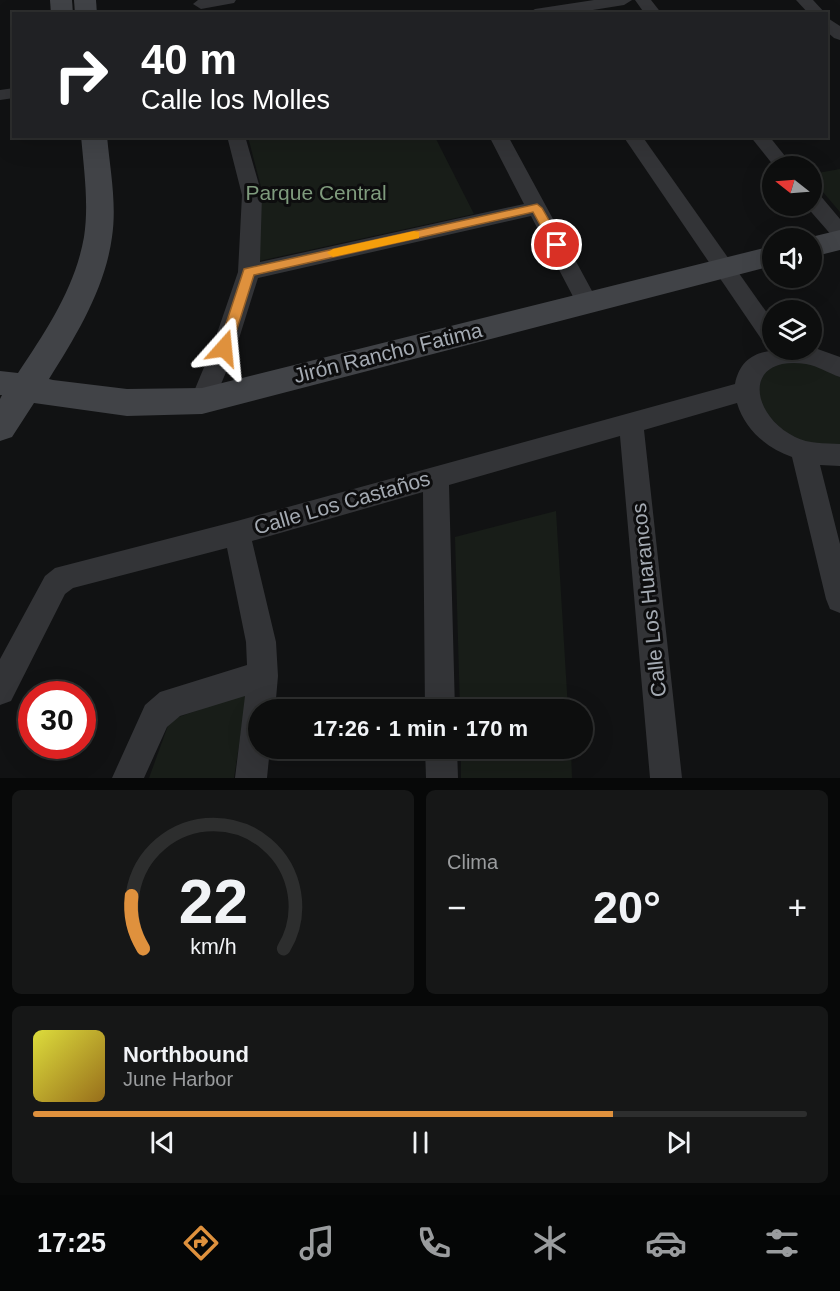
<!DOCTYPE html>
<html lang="es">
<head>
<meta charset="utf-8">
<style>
	body { margin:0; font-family:Helvetica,sans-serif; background:#161717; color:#f1f3f6; height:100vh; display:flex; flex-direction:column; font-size:22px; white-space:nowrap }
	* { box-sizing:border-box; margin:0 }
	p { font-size:20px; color:#9a9c9e }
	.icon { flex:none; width:33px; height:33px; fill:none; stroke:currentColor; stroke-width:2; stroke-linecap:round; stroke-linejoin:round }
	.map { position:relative; height:778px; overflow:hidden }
	.details { display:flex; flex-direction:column; gap:12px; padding:12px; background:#070808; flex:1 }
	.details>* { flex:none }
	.top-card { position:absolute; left:12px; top:12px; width:816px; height:126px; border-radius:0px; box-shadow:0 6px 24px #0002,0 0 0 2px #2d2e2e; background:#202124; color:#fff; overflow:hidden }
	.needle { width:39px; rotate:287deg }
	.buttons { position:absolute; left:762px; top:156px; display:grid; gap:12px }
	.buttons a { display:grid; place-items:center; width:60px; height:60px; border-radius:50%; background:#0d0e0e; box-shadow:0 6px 24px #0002,0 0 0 2px #2d2e2e; font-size:30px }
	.speed { position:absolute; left:18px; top:681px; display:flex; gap:12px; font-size:30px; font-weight:700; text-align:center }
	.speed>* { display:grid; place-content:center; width:78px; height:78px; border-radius:50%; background:#0d0e0e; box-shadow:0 6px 24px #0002,0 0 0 2px #2d2e2e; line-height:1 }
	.speed .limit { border:9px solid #d22; background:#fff; color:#111 }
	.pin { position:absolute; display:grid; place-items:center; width:51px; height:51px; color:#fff; margin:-26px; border:3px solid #fff; border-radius:50%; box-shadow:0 2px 6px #0007 }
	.me { position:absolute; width:66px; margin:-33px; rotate:18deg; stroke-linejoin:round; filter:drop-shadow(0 0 4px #0008) }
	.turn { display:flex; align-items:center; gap:21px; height:126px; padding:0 30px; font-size:27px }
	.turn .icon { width:78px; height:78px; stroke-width:2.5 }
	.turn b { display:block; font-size:42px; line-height:51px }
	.big { font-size:45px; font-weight:600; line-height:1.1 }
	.details .tile { flex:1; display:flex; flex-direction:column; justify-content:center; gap:9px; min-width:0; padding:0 21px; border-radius:9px; background:#161717 }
	.details .dial { align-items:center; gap:0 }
	.dial svg { height:156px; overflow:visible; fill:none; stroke:#2d2e2e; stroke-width:7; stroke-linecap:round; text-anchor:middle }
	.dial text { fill:#f1f3f6; stroke:none }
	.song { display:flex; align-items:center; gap:18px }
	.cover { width:72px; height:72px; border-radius:9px; background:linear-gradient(135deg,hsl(60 70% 55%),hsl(40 70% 35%)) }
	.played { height:6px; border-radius:3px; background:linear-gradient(90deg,#df913d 75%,#2d2e2e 75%) }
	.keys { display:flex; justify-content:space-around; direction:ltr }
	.heat { display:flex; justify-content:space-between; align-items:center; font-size:33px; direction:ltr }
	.details .tiles { flex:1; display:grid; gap:12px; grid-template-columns:1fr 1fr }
	.tile:last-child { grid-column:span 2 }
	.trip { position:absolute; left:248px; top:699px; width:345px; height:60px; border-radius:30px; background:#0d0e0e; box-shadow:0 6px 24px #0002,0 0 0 2px #2d2e2e; font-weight:600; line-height:60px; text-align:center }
	.dock { display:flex; height:96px; justify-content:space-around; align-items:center; background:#050606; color:#9a9c9e }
	.dock .icon { width:42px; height:42px }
	.dock .on { color:#df913d }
	.dock b { font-size:27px; color:#f1f3f6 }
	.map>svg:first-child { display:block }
	.green { fill:#181d18 }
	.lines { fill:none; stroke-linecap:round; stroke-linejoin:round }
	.street { fill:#333437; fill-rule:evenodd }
	.secondary { fill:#414347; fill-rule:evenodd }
	.route { fill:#df913d; stroke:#915e28; stroke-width:1.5 }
	.slow { fill:#f59e0b }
	.labels { text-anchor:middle; stroke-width:6; stroke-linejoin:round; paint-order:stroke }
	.park-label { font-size:21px; fill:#7f9b7d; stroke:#0d0d0e }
	.street-label { font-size:21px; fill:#a4aab2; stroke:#0d0d0e }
</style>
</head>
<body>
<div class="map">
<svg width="840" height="778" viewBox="0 0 840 778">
	<rect width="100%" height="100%" fill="#111213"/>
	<g class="green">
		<path d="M 248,137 L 435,137 L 474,214 L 259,261 L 261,187 Z"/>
		<path d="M 840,169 L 840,212 L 812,179 L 812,174 Z"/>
		<path d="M 803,361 L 840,375 L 840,446 L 791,440 L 757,403 C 761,368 766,363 803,361 Z"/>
		<path d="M 556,511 L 568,709 L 460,709 L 455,537 Z"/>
		<path d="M 247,693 L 234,778 L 149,778 L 170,720 Z"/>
		<path d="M 461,749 L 571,749 L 572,778 L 461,778 Z"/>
	</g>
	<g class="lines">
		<g class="street">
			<path d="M 236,0 L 234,3 L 201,9 L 193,4 L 198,0 Z"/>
			<path d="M 594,0 L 632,0 L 624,5 L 568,14 L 527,14 L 535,9 Z"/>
			<path d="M 635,0 L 651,0 L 662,14 L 645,14 Z"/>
			<path d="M 796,0 L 813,0 L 826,14 L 809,14 Z"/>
			<path d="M 826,17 L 840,26 L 840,40 L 834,38 L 826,31 Z"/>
			<path d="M 14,88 L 14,98 L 0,100 L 0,90 Z"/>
			<path d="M 227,136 L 245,136 L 262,195 L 260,262 L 524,204 L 489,136 L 508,136 L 598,302 L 595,308 L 587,310 L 579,308 L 531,216 L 258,278 L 236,348 L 214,401 L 211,408 L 202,411 L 193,408 L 190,401 L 212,348 L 238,272 L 242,195 Z"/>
			<path d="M 623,136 L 642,136 L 772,320 L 772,346 L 764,343 Z"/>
			<path d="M 750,136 L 769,136 L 793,166 L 774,166 Z"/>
			<path d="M 812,192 L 819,194 L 840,219 L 840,239 L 833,237 L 806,206 L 812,206 Z"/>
			<path d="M 812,347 L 840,357 L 840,377 C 828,373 818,366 806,364 C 742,355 750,415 795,437 C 809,444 824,443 840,444 L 840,466 L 820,465 L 840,544 L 840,613 L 830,609 L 826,599 L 792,457 C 767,448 745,430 737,403 L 644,430 L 682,778 L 650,778 L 620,436 L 449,485 L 455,710 L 425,710 L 423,492 L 252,541 L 276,642 L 278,676 L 275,710 L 258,710 L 258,748 L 270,748 L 267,778 L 235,778 L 245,696 L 180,716 L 167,727 L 144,778 L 112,778 L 145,705 L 160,692 L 247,665 L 246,642 L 227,548 L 73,588 L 65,594 L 11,701 L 0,705 L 0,659 L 45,576 L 55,568 L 237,521 L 735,384 C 743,344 779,350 812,350 Z"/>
			<path d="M 425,748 L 457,748 L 458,778 L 426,778 Z"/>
		</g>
		<g class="secondary">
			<path d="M 50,0 L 72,0 L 73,14 L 51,14 Z"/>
			<path d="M 74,0 L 96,0 L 97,14 L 75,14 Z"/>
			<path d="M 81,136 L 107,136 C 110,169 117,204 112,237 C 105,289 76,336 49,379 L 53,380 L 127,389 L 202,388 L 772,246 L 772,266 L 202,414 L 127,416 L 34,403 L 12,437 L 0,441 L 0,399 L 2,395 L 0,395 L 0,371 L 18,373 C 46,331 75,288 84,237 C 89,205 84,170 81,136 Z"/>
			<path d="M 840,230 L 840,250 L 812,257 L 812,238 L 807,238 Z"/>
		</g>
	</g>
	<path class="route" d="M 537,204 L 542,208 L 563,245 L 561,248 L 553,248 L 533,212 L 254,275 L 231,348 L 224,354 L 218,348 L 244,269 Z"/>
	<path class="slow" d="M 414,231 L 419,232 L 419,238 L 333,257 L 327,253 L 333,249 Z"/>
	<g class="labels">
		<g class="park-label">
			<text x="316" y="200">Parque Central</text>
		</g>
		<g class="street-label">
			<text transform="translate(388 353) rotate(-14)" y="7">Jirón Rancho Fatima</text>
			<text transform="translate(342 503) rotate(-16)" y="7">Calle Los Castaños</text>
			<text transform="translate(649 600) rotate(-96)" y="7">Calle Los Huarancos</text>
		</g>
	</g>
</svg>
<div class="buttons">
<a><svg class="needle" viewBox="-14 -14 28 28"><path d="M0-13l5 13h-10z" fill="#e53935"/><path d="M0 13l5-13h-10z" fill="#9a9c9e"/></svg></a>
<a><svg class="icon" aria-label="sound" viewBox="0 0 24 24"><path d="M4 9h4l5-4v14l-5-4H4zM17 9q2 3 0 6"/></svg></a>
<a><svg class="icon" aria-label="layers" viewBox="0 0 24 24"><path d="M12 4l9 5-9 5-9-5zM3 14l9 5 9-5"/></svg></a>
</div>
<div class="speed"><div class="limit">30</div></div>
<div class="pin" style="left:557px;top:245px;background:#d93025"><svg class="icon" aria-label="arrive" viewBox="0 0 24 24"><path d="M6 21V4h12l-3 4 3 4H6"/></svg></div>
<svg class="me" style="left:224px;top:348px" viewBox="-20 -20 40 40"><path d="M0-17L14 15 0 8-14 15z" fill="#df913d" stroke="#fff" stroke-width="4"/></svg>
<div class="trip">17:26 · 1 min · 170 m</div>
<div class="top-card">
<div class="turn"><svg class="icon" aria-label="right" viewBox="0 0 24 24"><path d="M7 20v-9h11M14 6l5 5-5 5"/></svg><div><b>40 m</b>Calle los Molles</div></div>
</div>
</div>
<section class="details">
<div class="tiles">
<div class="tile dial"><svg viewBox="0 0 100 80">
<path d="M14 69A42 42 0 1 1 86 69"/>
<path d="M14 69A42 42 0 0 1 8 42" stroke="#df913d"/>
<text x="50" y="56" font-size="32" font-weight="700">22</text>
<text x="50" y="72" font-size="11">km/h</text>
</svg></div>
<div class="tile"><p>Clima</p>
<div class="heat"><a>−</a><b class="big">20°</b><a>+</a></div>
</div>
<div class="tile">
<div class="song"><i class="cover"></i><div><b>Northbound</b><p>June Harbor</p></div></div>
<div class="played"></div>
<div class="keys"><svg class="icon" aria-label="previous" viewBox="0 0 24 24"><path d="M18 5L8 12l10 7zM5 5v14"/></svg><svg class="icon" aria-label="pause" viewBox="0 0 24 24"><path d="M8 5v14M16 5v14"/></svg><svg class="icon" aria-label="next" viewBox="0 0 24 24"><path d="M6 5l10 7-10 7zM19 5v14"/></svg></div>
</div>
</div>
</section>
<nav class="dock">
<b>17:25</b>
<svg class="icon on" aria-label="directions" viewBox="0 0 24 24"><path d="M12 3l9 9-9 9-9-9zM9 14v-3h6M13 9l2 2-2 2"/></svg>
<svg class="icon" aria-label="music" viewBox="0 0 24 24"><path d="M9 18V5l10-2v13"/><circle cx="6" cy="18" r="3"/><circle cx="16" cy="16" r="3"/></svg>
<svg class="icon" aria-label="phone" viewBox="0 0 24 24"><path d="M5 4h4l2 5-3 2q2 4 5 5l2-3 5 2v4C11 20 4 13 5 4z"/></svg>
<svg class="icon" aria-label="climate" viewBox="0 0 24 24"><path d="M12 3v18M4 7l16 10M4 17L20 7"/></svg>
<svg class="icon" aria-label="car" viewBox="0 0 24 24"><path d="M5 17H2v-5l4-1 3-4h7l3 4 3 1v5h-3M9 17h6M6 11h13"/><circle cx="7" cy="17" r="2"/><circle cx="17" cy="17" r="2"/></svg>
<svg class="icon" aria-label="filters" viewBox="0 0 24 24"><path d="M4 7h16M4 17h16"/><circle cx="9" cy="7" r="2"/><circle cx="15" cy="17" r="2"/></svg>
</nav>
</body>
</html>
